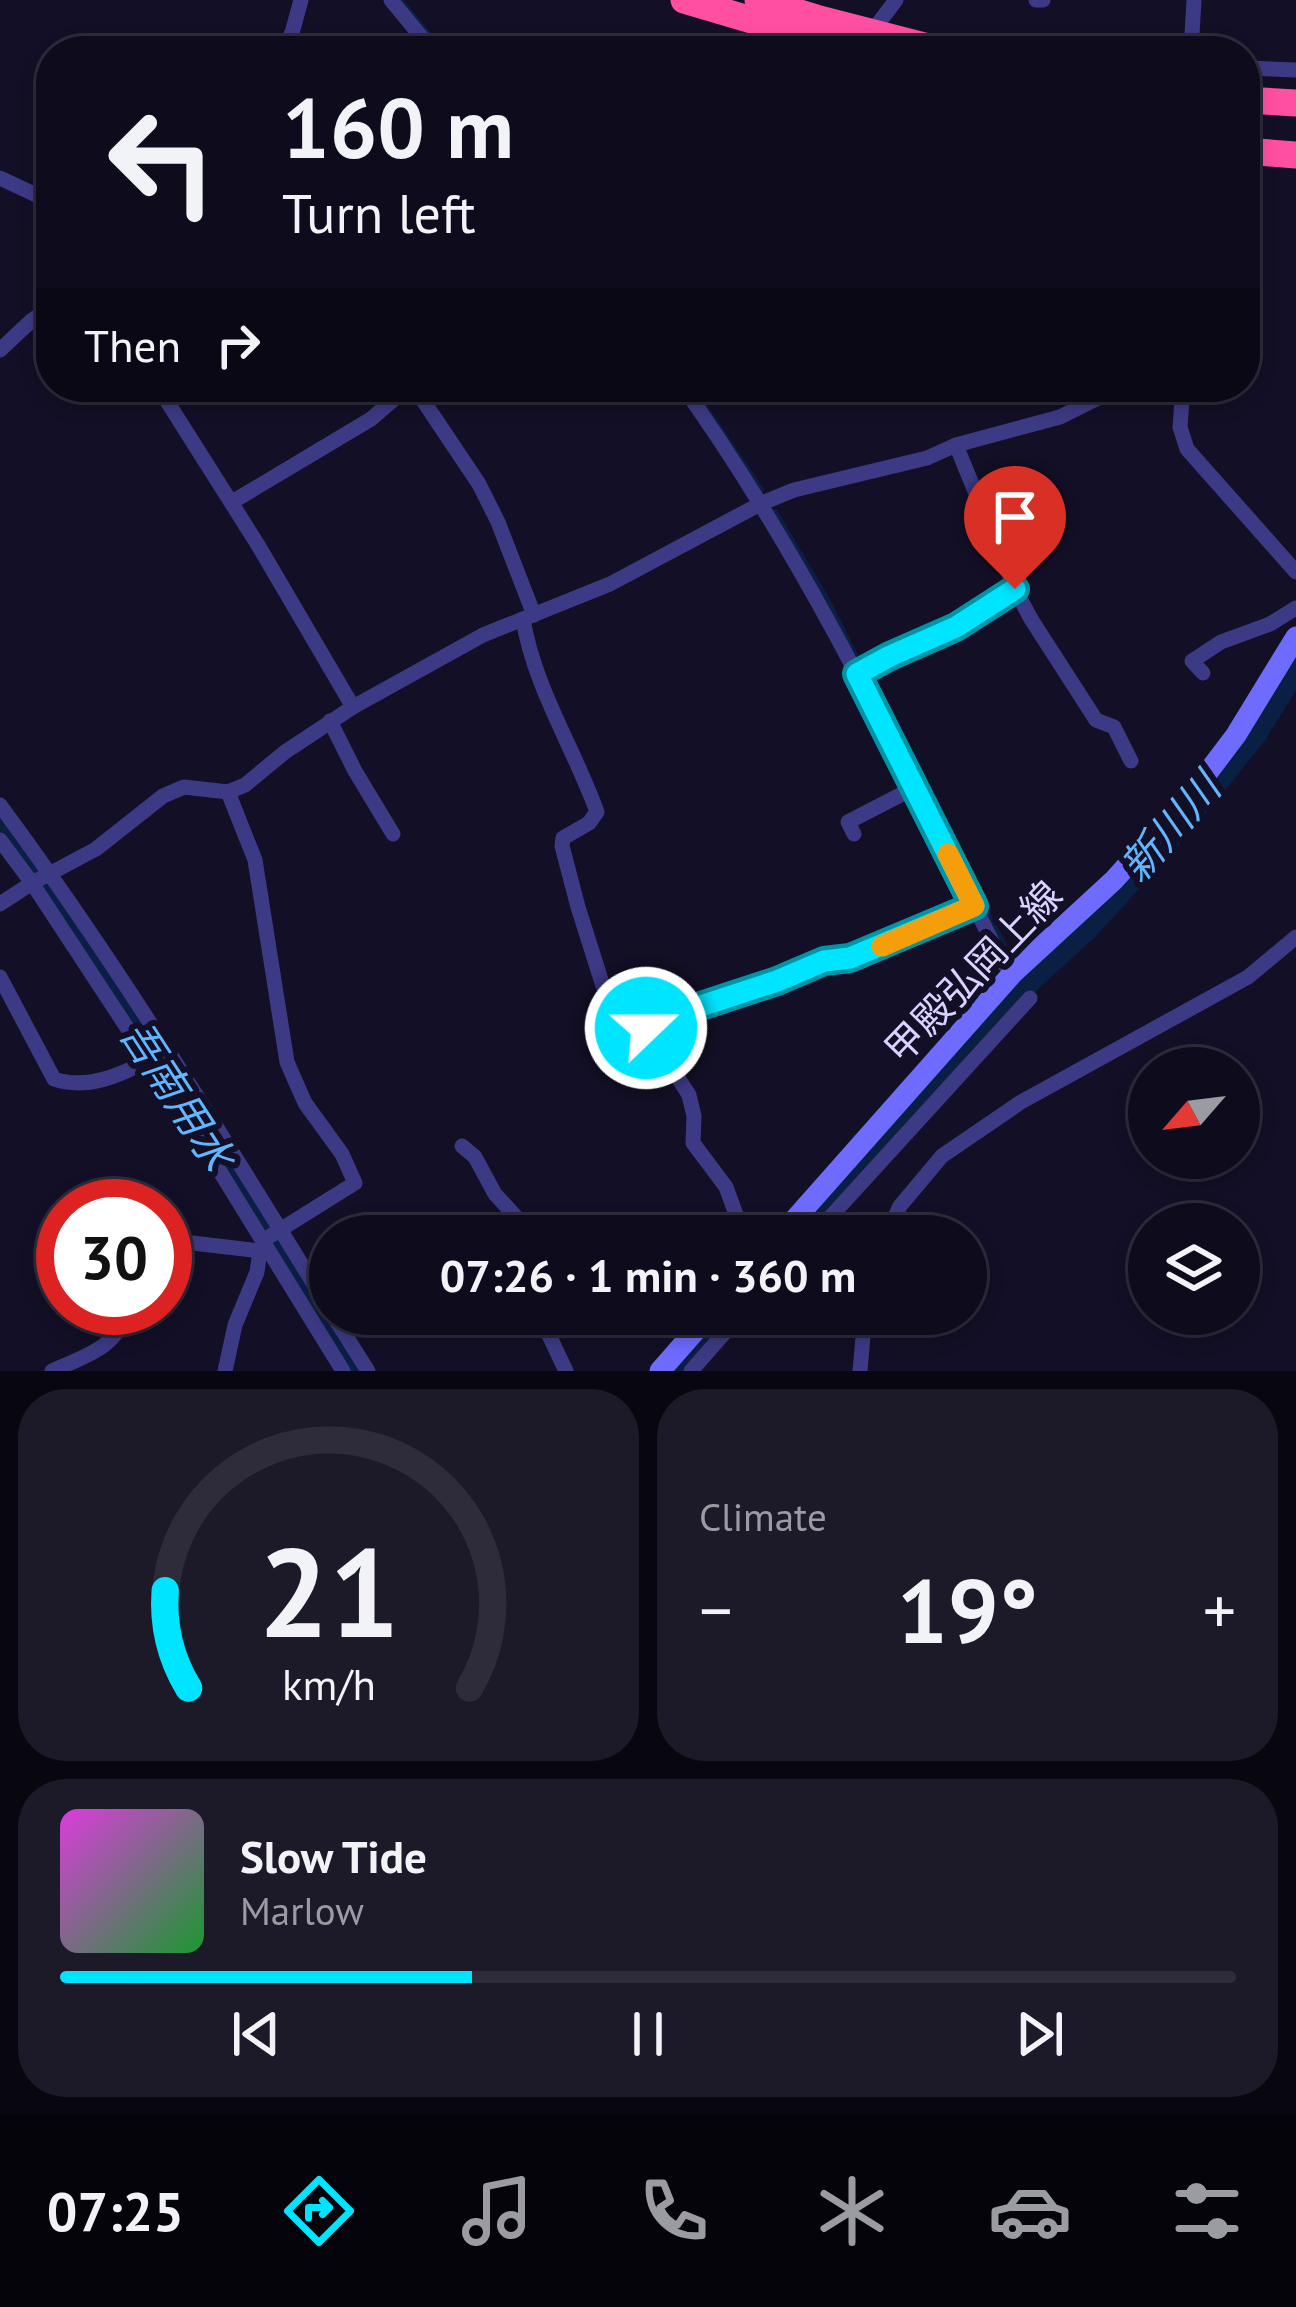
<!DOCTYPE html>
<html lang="en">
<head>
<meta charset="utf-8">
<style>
	body { margin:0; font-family:"PT Sans","Noto Sans JP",sans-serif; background:#1c1929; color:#f1f3f6; height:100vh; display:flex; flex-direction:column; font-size:45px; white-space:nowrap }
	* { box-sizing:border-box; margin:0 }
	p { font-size:39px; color:#9b9ba3 }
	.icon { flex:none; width:66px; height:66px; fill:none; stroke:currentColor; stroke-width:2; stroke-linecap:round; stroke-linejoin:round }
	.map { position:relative; height:1371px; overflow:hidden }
	.panel { display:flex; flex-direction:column; gap:18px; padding:18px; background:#08060f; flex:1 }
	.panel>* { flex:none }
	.top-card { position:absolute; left:36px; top:36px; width:1224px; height:366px; border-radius:48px; box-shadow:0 6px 18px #0003,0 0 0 3px #2e2b3b; background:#0e0b1c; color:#f1f3f6; overflow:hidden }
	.needle { width:78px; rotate:242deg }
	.buttons { position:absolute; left:1128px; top:1047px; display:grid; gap:24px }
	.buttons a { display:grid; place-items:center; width:132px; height:132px; border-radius:50%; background:#0e0b1c; box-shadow:0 6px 18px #0003,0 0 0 3px #2e2b3b; font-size:60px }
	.speed { position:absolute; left:36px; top:1179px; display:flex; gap:24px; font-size:60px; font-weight:700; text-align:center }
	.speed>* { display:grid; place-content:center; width:156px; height:156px; border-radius:50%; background:#0e0b1c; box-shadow:0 6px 18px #0003,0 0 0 3px #2e2b3b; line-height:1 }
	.speed .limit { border:18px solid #d22; background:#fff; color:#111 }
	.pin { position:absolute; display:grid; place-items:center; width:102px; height:102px; color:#fff; margin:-123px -51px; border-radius:50% 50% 50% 0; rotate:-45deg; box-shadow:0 0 12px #0007 }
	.pin .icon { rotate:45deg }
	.me { position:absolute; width:132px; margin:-66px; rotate:68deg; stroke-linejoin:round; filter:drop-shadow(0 0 9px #0008) }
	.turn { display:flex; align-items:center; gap:42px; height:252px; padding:0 48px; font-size:54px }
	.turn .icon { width:156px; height:156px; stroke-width:2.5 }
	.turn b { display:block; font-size:84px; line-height:102px }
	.then { display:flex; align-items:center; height:114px; padding:0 48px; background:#0003; gap:24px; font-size:45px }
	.big { font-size:90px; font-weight:700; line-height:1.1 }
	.panel .tile { flex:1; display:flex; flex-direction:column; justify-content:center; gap:18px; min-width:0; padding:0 42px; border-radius:48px; background:#1c1929 }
	.panel .dial { align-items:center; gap:0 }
	.dial svg { height:312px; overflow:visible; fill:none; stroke:#2e2b3b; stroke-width:7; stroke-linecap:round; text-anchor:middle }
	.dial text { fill:#f1f3f6; stroke:none }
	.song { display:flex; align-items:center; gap:36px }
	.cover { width:144px; height:144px; border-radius:18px; background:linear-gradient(135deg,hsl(300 70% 55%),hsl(130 70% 35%)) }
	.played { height:12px; border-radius:6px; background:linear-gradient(90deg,#00e5ff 35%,#2e2b3b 35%) }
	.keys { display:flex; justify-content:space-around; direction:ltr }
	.heat { display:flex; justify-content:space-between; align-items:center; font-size:66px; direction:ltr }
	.panel .tiles { flex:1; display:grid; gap:18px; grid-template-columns:1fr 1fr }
	.tile:last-child { grid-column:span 2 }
	.trip { position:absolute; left:309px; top:1215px; width:678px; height:120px; border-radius:60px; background:#0e0b1c; box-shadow:0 6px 18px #0003,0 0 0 3px #2e2b3b; font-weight:700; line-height:120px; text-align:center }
	.dock { display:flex; height:192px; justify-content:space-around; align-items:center; background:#06040b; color:#9b9ba3 }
	.dock .icon { width:84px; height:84px }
	.dock .active { color:#00e5ff }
	.dock b { font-size:54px; color:#f1f3f6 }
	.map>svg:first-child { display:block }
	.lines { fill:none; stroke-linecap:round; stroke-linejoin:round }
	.stream { stroke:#0a1f44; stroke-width:4.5 }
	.canal { stroke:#0a1f44; stroke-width:15 }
	.river { stroke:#0a1f44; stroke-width:27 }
	.street { stroke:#3d3a85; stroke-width:15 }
	.secondary { stroke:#6f6bff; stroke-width:21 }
	.highway { stroke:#ff4fa3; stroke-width:27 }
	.route-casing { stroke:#0095a6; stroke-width:30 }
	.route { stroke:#00e5ff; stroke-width:21 }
	.slow { stroke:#f59e0b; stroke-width:21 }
	.labels { text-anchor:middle; stroke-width:12; stroke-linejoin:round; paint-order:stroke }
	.street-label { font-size:39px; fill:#d9d4ff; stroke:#130f26 }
	.water-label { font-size:42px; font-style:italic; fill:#62b6ff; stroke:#130f26 }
</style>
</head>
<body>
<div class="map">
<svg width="1296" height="1371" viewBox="0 0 1296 1371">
	<rect width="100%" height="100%" fill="#130f26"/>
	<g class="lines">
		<g class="stream">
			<path d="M 401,0 L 443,51"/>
			<path d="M 701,400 L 762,490"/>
			<path d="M 775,511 L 830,604 L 858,660"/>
			<path d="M 952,845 L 1011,957"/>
			<path d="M 1030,976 L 1031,977"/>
		</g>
		<path class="canal" d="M 0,818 L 97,958 L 355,1371"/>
		<g class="river">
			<path d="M 801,1236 L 1031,977 L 1086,927 L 1182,822 L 1253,734 L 1296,665"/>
			<path d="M 679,1371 L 730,1314"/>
		</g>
		<g class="street">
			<path d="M 391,0 L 433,51"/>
			<path d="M 1036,0 L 1043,0"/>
			<path d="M 871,33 L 896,0"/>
			<path d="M 282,51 L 292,33 L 301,0"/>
			<path d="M 1191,51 L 1194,0"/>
			<path d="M 1245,68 L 1296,70"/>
			<path d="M 0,178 L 51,202"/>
			<path d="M 0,350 L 31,321 L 51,307"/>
			<path d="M 158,387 L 258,545 L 353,707"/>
			<path d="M 414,387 L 479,484 L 498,522 L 534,615"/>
			<path d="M 683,387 C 811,566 904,767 1003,963 L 1013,973"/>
			<path d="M 1183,387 L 1180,427 L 1187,449 L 1296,572"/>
			<path d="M 956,445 L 1015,589 L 1031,619 L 1096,720 L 1114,727 L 1131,761"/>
			<path d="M 232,502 L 371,419 L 408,387"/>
			<path d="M 523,619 C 534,687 574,748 597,812 L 589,823 L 563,838 L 562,846 L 578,907 L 603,986 L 609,996 L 646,1028"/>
			<path d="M 1203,673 L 1192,661 L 1221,642 L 1270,624 L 1296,608"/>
			<path d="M 857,674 L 890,656 L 956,627 L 1015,589"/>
			<path d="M 330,721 L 355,771 L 393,834"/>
			<path d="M 0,805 C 120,967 224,1139 330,1310"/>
			<path d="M 854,834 L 848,822 L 906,792 L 916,791"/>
			<path d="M 0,840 L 32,883 L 195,1131 L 343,1371"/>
			<path d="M 0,904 L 32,883 L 96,849 L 163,796 L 184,787 L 228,792 L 245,785 L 285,752 L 353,707 L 483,635 L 610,584 L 762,503 L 794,490 L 927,458 L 956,445 L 1060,417 L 1120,387"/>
			<path d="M 0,977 L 54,1079 C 86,1090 120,1076 148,1060"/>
			<path d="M 462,1146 L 475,1157 L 495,1194 L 518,1219 L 517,1227 L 501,1236"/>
			<path d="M 744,1236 L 726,1187 L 693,1143 L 694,1116 L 689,1095 L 646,1028 L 665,1018 L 777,981 L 824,961 L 850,958 L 974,906"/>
			<path d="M 813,1236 L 1030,998"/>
			<path d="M 886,1236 L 900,1206 L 942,1156 L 1021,1102 L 1248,977 L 1296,937"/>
			<path d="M 165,1254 L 184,1242 L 260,1251 L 267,1238 L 355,1183 L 342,1154 L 305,1103 L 287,1062 L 255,860 L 228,792"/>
			<path d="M 332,1314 L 368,1371"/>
			<path d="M 539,1314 L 566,1371"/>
			<path d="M 52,1371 C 86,1355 117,1349 128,1308"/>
			<path d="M 225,1371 L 235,1325 L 257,1272 L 260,1251"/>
			<path d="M 691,1371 L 741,1314"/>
			<path d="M 860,1371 L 865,1314"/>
		</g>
		<g class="secondary">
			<path d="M 780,1236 L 1013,973 L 1114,880 L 1193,792 L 1236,735 L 1296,637"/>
			<path d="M 660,1371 L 710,1314"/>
		</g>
		<g class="highway">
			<path d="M 684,0 L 857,51"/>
			<path d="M 758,0 L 816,18 L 944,51"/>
			<path d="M 1245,100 L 1296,103"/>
			<path d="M 1245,151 L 1296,155"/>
		</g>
	</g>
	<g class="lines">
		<g class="route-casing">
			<path id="route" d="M 646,1028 L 664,1018 L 777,981 L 824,961 L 850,958 L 974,906 L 857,674 L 890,656 L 956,627 L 1015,589"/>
		</g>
		<use href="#route" class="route"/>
		<path class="slow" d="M 882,946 L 974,906 L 948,854"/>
	</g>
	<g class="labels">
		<g class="street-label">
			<text transform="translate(973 972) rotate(-46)" y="14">甲殿弘岡上線</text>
		</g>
		<g class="water-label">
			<text transform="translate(1170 827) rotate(-49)" y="15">新川川</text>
			<text transform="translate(177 1095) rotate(57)" y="15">吾南用水</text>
		</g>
	</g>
</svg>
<div class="buttons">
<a><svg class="needle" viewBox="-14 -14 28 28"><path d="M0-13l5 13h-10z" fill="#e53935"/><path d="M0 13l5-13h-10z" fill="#9b9ba3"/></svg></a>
<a><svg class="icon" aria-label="layers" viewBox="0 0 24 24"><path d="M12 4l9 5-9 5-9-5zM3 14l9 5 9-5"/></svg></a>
</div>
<div class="speed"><div class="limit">30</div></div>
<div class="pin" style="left:1015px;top:589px;background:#d93025"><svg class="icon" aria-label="arrive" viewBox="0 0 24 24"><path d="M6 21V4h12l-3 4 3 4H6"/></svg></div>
<svg class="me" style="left:646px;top:1028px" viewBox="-20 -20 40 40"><circle r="17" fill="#00e5ff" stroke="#fff" stroke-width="3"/><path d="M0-11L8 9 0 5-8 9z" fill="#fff"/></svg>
<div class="trip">07:26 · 1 min · 360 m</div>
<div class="top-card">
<div class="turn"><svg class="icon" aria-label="left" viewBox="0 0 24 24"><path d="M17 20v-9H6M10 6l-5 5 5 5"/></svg><div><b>160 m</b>Turn left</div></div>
<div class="then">Then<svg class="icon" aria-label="right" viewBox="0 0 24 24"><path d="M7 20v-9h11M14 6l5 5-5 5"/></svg></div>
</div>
</div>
<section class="panel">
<div class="tiles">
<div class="tile dial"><svg viewBox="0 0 100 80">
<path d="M14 69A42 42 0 1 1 86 69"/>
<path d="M14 69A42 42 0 0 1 8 44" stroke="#00e5ff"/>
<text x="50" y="56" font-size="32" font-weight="700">21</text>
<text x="50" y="72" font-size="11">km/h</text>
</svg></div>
<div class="tile"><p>Climate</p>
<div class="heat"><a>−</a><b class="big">19°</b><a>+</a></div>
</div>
<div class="tile">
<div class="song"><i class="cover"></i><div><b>Slow Tide</b><p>Marlow</p></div></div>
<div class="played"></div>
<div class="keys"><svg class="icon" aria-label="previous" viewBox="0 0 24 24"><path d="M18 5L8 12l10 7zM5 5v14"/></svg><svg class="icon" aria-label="pause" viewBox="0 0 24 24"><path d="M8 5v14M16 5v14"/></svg><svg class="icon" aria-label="next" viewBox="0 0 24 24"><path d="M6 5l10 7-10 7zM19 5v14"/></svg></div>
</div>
</div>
</section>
<nav class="dock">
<b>07:25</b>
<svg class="icon active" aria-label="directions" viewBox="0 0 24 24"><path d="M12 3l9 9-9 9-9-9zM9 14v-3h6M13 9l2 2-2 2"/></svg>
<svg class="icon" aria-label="music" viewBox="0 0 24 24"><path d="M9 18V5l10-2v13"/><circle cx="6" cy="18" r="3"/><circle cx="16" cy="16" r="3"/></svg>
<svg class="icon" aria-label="phone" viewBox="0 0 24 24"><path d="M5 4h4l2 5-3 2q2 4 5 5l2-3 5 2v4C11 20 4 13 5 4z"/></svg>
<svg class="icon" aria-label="climate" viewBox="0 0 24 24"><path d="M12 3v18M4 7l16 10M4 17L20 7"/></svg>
<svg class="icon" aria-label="car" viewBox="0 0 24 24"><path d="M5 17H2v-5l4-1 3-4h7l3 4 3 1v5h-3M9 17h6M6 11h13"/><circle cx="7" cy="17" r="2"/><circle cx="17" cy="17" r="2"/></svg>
<svg class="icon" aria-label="filters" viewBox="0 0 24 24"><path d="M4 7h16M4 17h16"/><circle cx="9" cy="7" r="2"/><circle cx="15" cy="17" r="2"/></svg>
</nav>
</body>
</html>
